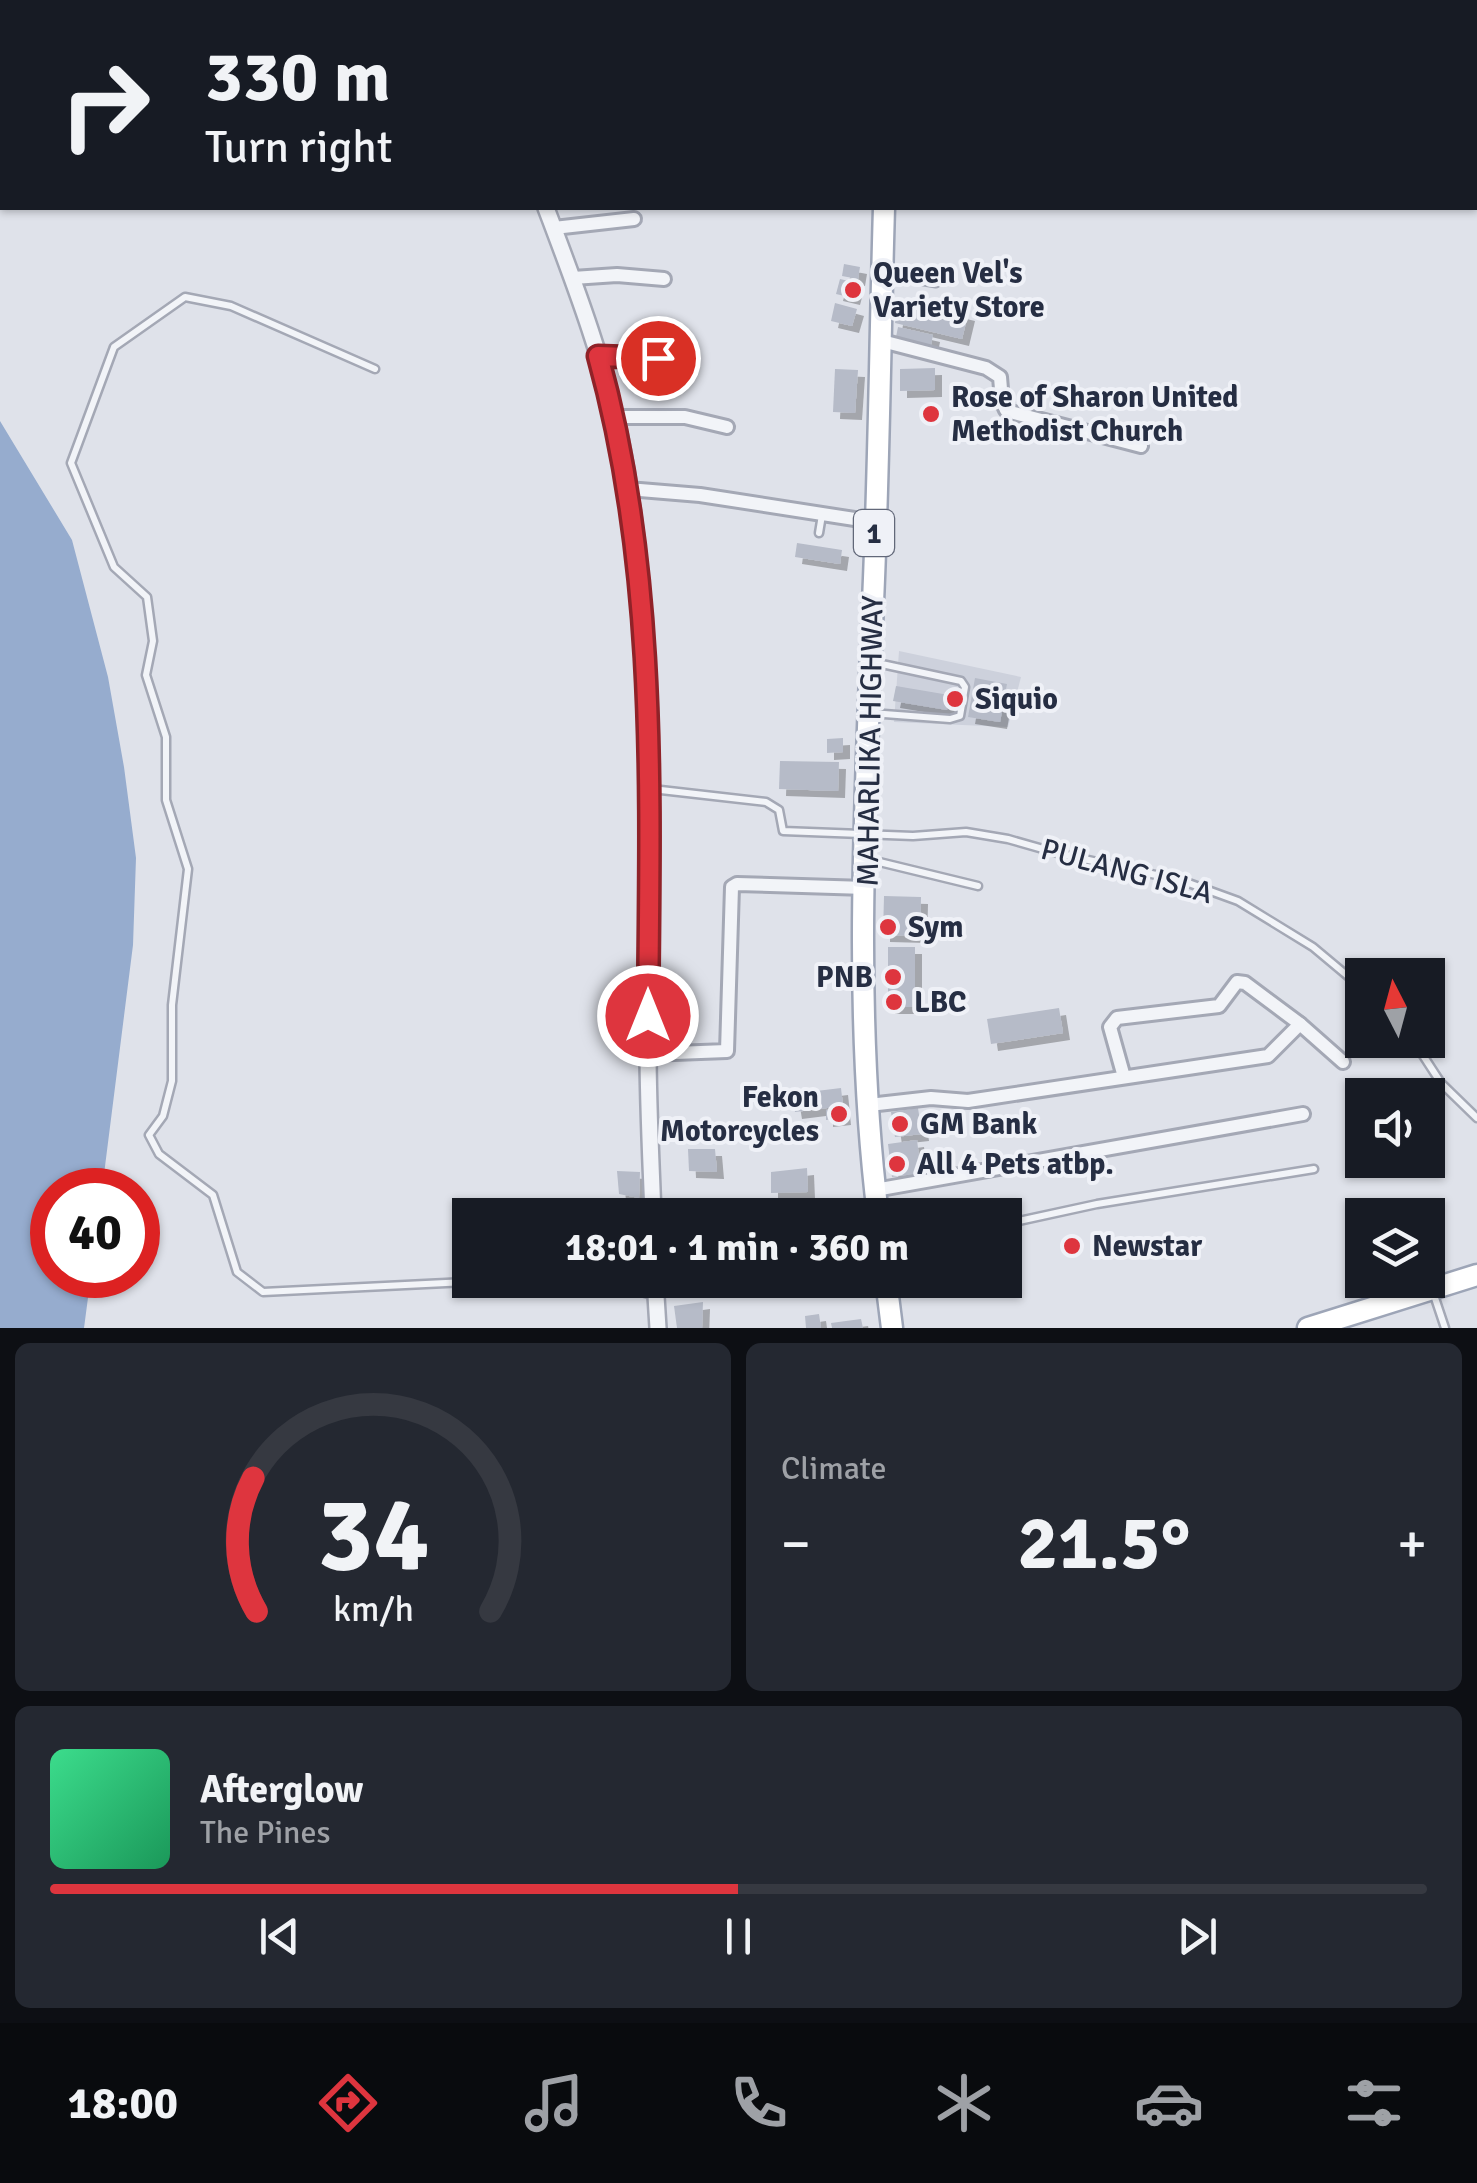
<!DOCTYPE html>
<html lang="en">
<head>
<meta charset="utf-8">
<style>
	body { margin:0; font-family:Signika,sans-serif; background:#242831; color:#f1f3f6; height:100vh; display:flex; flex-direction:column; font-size:38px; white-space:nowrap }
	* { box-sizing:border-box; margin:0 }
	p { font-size:32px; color:#9ea1a6 }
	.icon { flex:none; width:55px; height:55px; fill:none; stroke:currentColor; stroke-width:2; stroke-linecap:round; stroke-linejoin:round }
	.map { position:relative; height:1328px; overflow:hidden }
	.sheet { display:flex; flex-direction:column; gap:15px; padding:15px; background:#0d0f14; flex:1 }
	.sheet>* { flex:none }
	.top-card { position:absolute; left:0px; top:0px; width:1478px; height:210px; box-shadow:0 2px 8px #0004; background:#171b24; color:#f1f3f6; overflow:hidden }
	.needle { width:65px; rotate:354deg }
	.controls { position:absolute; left:1345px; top:958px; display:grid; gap:20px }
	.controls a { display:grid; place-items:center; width:100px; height:100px; border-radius:0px; background:#171b24; box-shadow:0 2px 8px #0004; font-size:50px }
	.speed { position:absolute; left:30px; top:1168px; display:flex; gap:20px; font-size:50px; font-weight:700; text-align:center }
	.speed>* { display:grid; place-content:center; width:130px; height:130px; border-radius:50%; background:#171b24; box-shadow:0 2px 8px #0004; line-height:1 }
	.speed .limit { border:15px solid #d22; background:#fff; color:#111 }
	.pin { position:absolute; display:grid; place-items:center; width:85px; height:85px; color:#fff; margin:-42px; border:5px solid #fff; border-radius:50%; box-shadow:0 2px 10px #0007 }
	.me { position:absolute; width:110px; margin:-55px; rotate:0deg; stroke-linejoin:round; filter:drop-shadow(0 0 8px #0008) }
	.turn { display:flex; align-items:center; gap:35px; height:210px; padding:0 40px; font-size:45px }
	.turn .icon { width:130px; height:130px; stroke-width:2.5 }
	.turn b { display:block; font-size:70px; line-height:85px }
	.big { font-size:75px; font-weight:700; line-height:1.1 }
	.sheet .widget { flex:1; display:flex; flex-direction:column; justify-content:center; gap:15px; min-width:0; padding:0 35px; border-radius:15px; background:#242831 }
	.sheet .dial { align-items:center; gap:0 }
	.dial svg { height:260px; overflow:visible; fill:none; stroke:#363941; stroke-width:7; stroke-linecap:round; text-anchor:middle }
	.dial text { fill:#f1f3f6; stroke:none }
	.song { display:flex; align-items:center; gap:30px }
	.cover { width:120px; height:120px; border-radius:15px; background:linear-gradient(135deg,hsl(150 70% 55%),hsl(150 70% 35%)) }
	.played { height:10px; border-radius:5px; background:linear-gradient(90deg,#de353e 50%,#363941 50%) }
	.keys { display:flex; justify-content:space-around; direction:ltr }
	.heat { display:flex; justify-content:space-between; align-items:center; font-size:55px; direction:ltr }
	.sheet .tiles { flex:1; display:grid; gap:15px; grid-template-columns:1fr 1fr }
	.widget:last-child { grid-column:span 2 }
	.trip { position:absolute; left:452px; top:1198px; width:570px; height:100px; border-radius:0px; background:#171b24; box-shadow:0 2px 8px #0004; font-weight:700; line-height:100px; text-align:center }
	.tab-bar { display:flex; height:160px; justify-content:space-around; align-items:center; background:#090b0e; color:#9ea1a6 }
	.tab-bar .icon { width:70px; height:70px }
	.tab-bar .selected { color:#de353e }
	.tab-bar b { font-size:45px; color:#f1f3f6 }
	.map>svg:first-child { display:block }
	.built { fill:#cdd1dc }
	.water { fill:#96acce }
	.building { fill:#b6bbc8; filter:url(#shadow) }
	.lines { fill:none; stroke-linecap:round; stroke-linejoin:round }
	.service-casing { stroke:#a4a8b5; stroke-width:11 }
	.minor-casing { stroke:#a4a8b5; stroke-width:18 }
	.tertiary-casing { stroke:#a4a8b5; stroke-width:20 }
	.primary-casing { stroke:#9da5b7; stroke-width:25 }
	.service { stroke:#f2f4f8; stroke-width:6 }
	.minor { stroke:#f2f4f8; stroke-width:12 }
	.tertiary { stroke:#f2f4f8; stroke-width:15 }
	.primary { stroke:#fff; stroke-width:20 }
	.route-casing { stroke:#902228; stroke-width:25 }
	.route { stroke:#de353e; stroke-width:18 }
	.poi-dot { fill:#de353e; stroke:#eff1f7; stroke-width:4 }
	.labels { text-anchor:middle; stroke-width:8; stroke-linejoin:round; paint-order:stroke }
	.shield { fill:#eff1f7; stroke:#626879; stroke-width:2.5 }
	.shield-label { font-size:28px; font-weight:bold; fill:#262e43 }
	.poi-label { font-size:30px; font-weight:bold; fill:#262e43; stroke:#eff1f7; text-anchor:start }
	.street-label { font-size:30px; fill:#262e43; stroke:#eff1f7 }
</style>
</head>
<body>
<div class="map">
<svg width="1477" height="1328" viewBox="0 0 1477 1328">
	<defs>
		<filter id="shadow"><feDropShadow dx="7" dy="7" stdDeviation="0" flood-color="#0004"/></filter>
	</defs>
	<rect width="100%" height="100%" fill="#dfe2ea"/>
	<path class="built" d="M 899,651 L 1021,677 L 1008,727 L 894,722 Z"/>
	<path class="water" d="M 0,421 L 72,540 L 108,677 L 124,767 L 136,858 L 133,945 L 102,1190 L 52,1190 L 52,1275 L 91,1275 L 84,1328 L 0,1328 Z"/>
	<g class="building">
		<path d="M 844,264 L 860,267 L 858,279 L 842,276 Z"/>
		<path d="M 840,279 L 857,283 L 853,298 L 836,294 Z"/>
		<path d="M 900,298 L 968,314 L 962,339 L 895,323 Z"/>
		<path d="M 835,303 L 857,309 L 852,326 L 831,321 Z"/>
		<path d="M 898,327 L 933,335 L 930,350 L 895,342 Z"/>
		<path d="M 935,368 L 935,390 L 900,391 L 900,369 Z"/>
		<path d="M 835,369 L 858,370 L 855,413 L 833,412 Z"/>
		<path d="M 797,543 L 842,550 L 840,564 L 795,557 Z"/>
		<path d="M 975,678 L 1007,684 L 1000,722 L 968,717 Z"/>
		<path d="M 896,686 L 949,695 L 947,710 L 893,701 Z"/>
		<path d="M 843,738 L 843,752 L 827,753 L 827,739 Z"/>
		<path d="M 780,761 L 839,762 L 838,791 L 779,789 Z"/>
		<path d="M 884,896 L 921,897 L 920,936 L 883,935 Z"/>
		<rect x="888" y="947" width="27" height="60"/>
		<path d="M 1059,1008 L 1063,1033 L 991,1044 L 987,1019 Z"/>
		<path d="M 841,1088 L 843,1106 L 795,1112 L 792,1094 Z"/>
		<path d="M 918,1108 L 922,1134 L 895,1137 L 891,1112 Z"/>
		<path d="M 843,1109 L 844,1118 L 826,1120 L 826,1110 Z"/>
		<path d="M 917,1140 L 921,1173 L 892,1177 L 888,1144 Z"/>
		<path d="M 688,1149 L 715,1149 L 717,1172 L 689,1171 Z"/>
		<path d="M 807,1168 L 808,1192 L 771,1193 L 771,1172 Z"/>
		<path d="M 617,1171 L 640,1172 L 639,1198 L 619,1194 Z"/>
		<path d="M 603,1201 L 617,1201 L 617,1214 L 604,1213 Z"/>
		<path d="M 933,1205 L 935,1215 L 897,1215 L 896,1211 Z"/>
		<path d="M 703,1302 L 702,1328 L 677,1328 L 674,1306 Z"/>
		<path d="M 819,1314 L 821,1328 L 806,1328 L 805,1316 Z"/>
		<path d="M 861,1319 L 863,1328 L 832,1328 L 831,1323 Z"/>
	</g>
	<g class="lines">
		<g class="service-casing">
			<g id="service">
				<path d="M 888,275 L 936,283"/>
				<path d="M 375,369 L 231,306 L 185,297 L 114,347 L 71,463 L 114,567 L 147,597 L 153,641 L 146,675 L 166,737 L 166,800 L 188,869 L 172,1005 L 172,1081 L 163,1116 L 149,1135 L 159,1154 L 213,1195 L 237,1272 L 263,1292 L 507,1280"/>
				<path d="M 819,533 L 822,515"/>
				<path d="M 871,713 L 950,719 L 960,716 L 965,687 L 961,681 L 877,663"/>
				<path d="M 652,789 L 766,802 L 779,810 L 783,831 L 913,836 L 966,832 L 1008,839 L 1057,853 L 1183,881 L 1238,901 L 1313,947 L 1362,988"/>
				<path d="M 867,859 L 978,886"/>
				<path d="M 1413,1040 L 1441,1083 L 1477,1118"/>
				<path d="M 1005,1224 L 1097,1204 L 1314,1169"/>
				<path d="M 591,1280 L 653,1295"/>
				<path d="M 1434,1295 L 1445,1328"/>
			</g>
		</g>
		<g class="minor-casing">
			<g id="minor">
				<path d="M 554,228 L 634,219"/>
				<path d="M 573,278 L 617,275 L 664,279"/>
				<path d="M 882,341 L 986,368 L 1000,377 L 1002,401 L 1006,410 L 1014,413 L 1141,446"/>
				<path d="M 598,356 L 688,362"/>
				<path d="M 615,417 L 685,417 L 727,427"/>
				<path d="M 628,489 L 700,495 L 874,522"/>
				<path d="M 648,1054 L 727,1051 L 732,887 L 737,884 L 866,888"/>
				<path d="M 1124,1077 L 1110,1027 L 1117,1018 L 1219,1006 L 1237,982 L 1245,983 L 1300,1024 L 1343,1062"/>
				<path d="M 869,1105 L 931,1098 L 968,1101 L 1268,1056 L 1300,1024"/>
				<path d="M 875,1190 L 1303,1114"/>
			</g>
		</g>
		<g class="tertiary-casing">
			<g id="tertiary">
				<path d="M 466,0 L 467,2"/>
				<path d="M 546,208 C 576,287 607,369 623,453 C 659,648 649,851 648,1049 C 648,1104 651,1160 653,1215"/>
				<path d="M 655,1280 L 658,1328"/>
			</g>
		</g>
		<g class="primary-casing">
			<g id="primary">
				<path d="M 903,2 L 903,0"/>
				<path d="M 878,1215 C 853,1013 865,805 873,602 C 879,470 880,339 884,208"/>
				<path d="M 886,1280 L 892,1328"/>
				<path d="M 1308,1328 L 1477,1275"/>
			</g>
		</g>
		<use href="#service" class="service"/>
		<use href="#minor" class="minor"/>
		<use href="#tertiary" class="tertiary"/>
		<use href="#primary" class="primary"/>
	</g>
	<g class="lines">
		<g class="route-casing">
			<path id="route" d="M 648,1016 C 650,796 658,571 598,356 L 658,358"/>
		</g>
		<use href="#route" class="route"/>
	</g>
	<g class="poi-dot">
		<circle cx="853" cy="290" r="10"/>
		<circle cx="931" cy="414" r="10"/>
		<circle cx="955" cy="699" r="10"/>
		<circle cx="888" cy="927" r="10"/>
		<circle cx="893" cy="977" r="10"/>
		<circle cx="894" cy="1002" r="10"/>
		<circle cx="839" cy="1114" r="10"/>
		<circle cx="900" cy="1124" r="10"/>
		<circle cx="897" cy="1164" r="10"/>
		<circle cx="1072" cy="1246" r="10"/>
	</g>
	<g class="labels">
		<rect class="shield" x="854" y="510" width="40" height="46" rx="8"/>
		<g class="shield-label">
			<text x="874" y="543">1</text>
		</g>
		<g class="poi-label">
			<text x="873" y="283">Queen Vel's<tspan x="873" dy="34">Variety Store</tspan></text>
			<text x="951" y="407">Rose of Sharon United<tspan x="951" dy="34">Methodist Church</tspan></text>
			<text x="975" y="709">Siquio</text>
			<text x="908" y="937">Sym</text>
			<text x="873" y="987" text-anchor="end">PNB</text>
			<text x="914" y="1012">LBC</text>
			<text x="819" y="1107" text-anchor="end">Fekon<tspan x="819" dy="34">Motorcycles</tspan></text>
			<text x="920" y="1134">GM Bank</text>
			<text x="917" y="1174">All 4 Pets atbp.</text>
			<text x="1092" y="1256">Newstar</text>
		</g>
		<g class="street-label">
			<text transform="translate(870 741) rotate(-89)" y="10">MAHARLIKA HIGHWAY</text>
			<text transform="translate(1127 871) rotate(15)" y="10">PULANG ISLA</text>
		</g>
	</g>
</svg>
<div class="controls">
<a><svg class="needle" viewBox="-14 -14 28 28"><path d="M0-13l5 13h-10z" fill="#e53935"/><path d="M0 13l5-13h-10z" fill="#9ea1a6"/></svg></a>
<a><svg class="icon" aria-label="sound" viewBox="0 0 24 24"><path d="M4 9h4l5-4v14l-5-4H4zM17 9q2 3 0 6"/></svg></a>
<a><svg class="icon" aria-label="layers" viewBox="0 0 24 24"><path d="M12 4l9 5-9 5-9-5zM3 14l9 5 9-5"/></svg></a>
</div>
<div class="speed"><div class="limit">40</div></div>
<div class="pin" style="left:658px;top:358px;background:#d93025"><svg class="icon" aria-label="arrive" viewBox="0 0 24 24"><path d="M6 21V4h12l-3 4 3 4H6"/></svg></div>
<svg class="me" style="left:648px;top:1016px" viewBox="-20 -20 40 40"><circle r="17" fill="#de353e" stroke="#fff" stroke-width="3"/><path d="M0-11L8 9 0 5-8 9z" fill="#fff"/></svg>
<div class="trip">18:01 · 1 min · 360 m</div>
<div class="top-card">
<div class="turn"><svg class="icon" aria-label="right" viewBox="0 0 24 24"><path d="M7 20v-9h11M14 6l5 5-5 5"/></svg><div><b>330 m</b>Turn right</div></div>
</div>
</div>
<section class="sheet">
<div class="tiles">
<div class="widget dial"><svg viewBox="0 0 100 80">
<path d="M14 69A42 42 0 1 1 86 69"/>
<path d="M14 69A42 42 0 0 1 13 28" stroke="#de353e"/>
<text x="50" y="56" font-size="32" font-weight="700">34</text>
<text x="50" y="72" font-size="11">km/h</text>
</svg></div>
<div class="widget"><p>Climate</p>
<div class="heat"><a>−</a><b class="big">21.5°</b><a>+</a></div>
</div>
<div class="widget">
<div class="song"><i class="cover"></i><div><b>Afterglow</b><p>The Pines</p></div></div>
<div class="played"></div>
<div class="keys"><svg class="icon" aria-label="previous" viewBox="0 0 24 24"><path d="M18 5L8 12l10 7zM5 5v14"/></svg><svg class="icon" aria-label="pause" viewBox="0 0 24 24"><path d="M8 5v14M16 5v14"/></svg><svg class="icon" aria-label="next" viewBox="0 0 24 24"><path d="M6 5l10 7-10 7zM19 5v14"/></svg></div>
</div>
</div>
</section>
<nav class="tab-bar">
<b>18:00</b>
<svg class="icon selected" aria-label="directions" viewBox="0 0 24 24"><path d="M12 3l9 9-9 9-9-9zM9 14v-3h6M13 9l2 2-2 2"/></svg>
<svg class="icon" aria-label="music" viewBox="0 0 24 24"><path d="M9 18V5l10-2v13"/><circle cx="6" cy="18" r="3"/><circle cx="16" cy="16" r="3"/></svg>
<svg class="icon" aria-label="phone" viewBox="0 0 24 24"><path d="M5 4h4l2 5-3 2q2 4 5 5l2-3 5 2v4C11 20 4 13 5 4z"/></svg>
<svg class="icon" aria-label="climate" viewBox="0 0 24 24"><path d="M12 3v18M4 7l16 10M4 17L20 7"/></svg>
<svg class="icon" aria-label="car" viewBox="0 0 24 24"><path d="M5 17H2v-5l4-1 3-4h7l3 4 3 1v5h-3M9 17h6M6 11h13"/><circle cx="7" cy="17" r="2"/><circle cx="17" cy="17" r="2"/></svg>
<svg class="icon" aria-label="filters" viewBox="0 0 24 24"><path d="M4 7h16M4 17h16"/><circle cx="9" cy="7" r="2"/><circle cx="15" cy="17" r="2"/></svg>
</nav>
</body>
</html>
